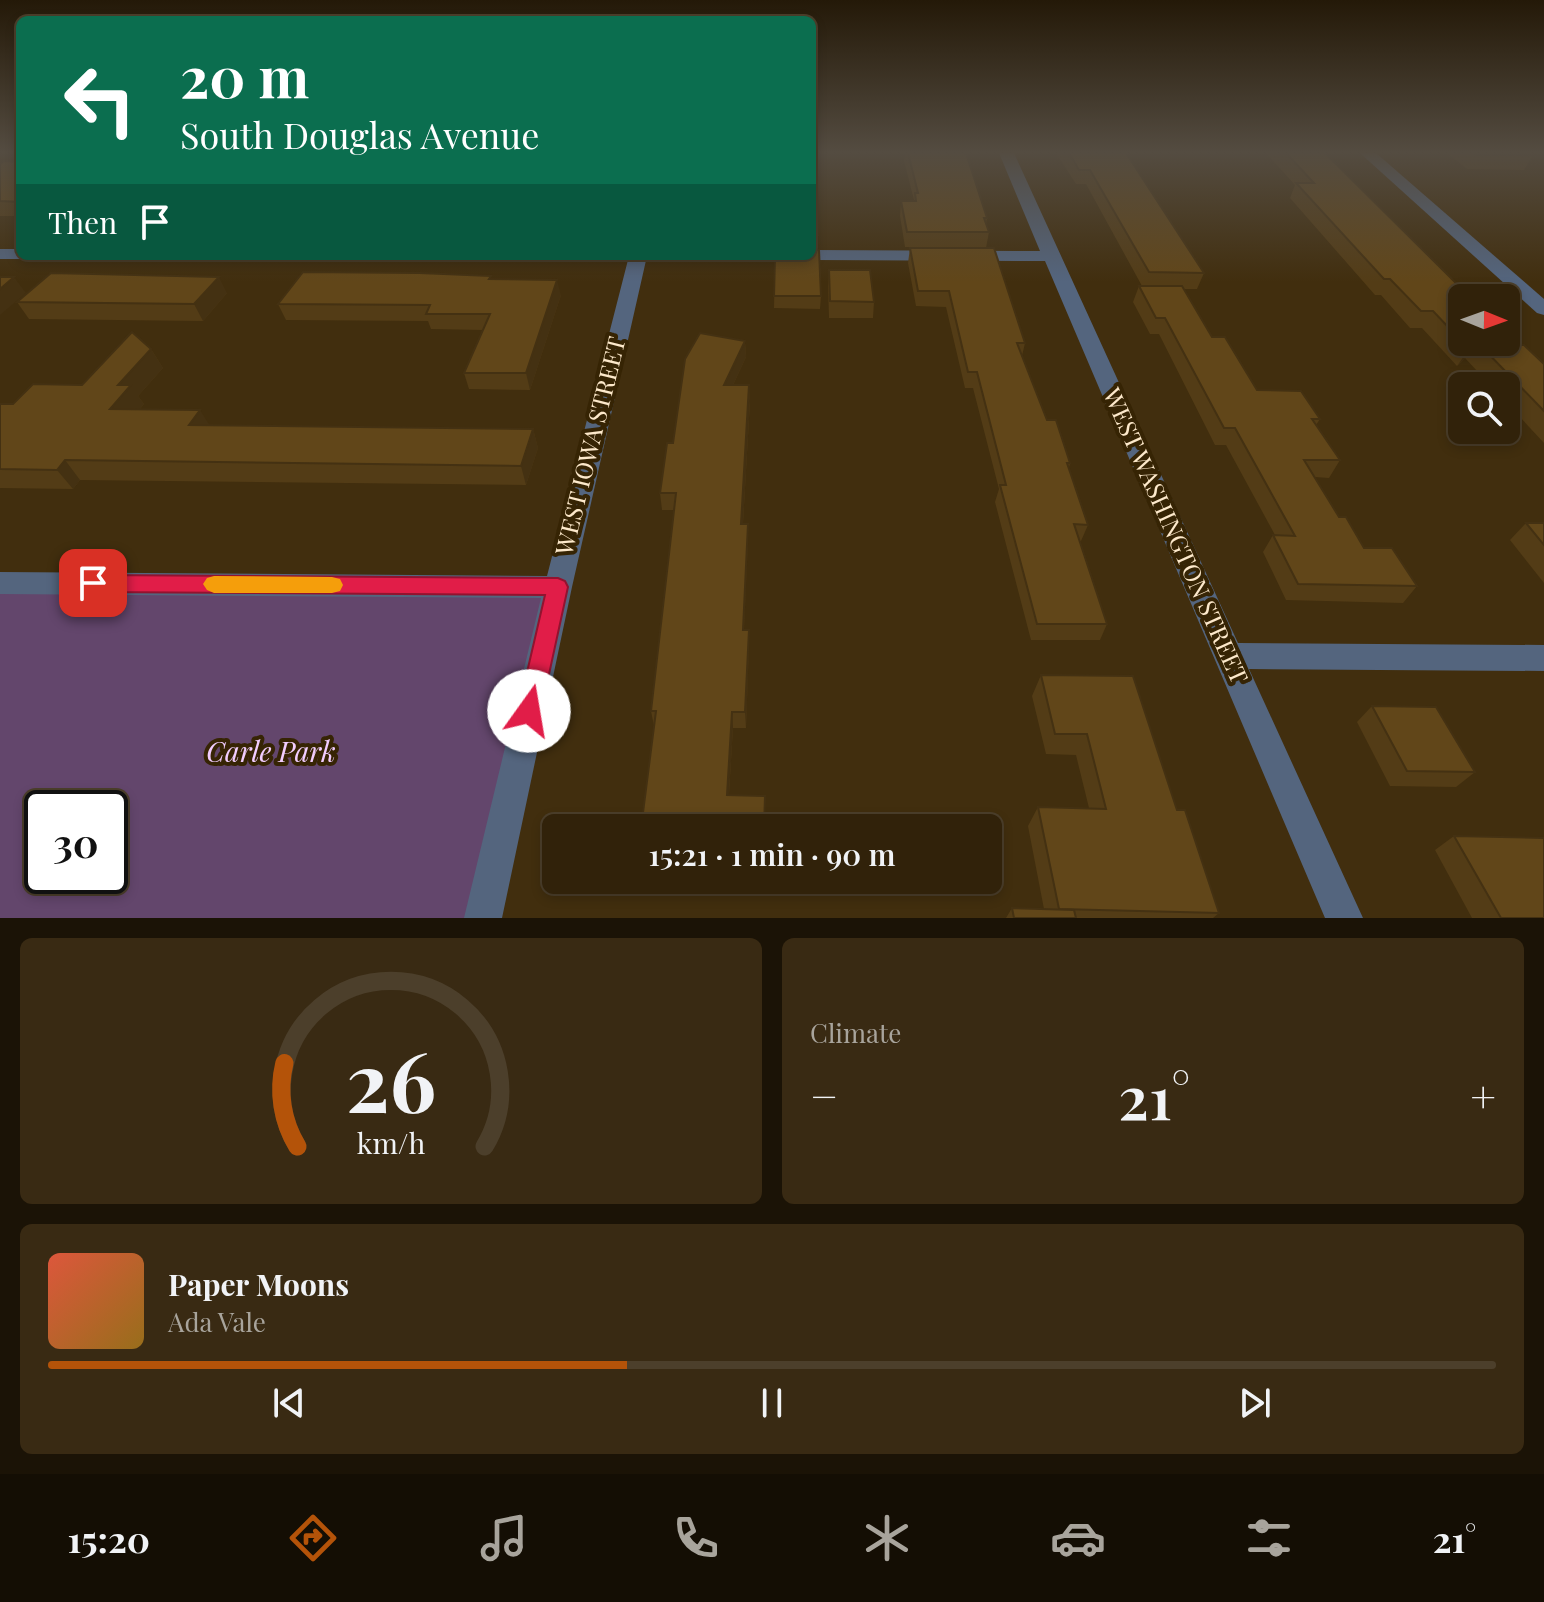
<!DOCTYPE html>
<html lang="en">
<head>
<meta charset="utf-8">
<style>
	body { margin:0; font-family:"Playfair Display",serif; background:#392a13; color:#f1f3f6; height:100vh; display:flex; flex-direction:column; font-size:30px; white-space:nowrap }
	* { box-sizing:border-box; margin:0 }
	p { font-size:26px; color:#a8a49c }
	.icon { flex:none; width:44px; height:44px; fill:none; stroke:currentColor; stroke-width:2; stroke-linecap:round; stroke-linejoin:round }
	.map { position:relative; height:918px; overflow:hidden }
	.panel { display:flex; flex-direction:column; gap:20px; padding:20px; background:#1b1306; flex:1 }
	.panel>* { flex:none }
	.top-card { position:absolute; left:16px; top:16px; width:800px; height:244px; border-radius:12px; box-shadow:0 4px 12px #0003,0 0 0 2px #4c3f2b; background:#0b6e4f; color:#fff; overflow:hidden }
	.needle { width:52px; rotate:91deg }
	.tools { position:absolute; left:1448px; top:284px; display:grid; gap:16px }
	.tools a { display:grid; place-items:center; width:72px; height:72px; border-radius:12px; background:#31220a; box-shadow:0 4px 12px #0003,0 0 0 2px #4c3f2b; font-size:40px }
	.speed { position:absolute; left:24px; top:790px; display:flex; gap:16px; font-size:40px; font-weight:700; text-align:center }
	.speed>* { display:grid; place-content:center; width:104px; height:104px; border-radius:50%; background:#31220a; box-shadow:0 4px 12px #0003,0 0 0 2px #4c3f2b; line-height:1 }
	.speed .limit { border:4px solid #111; border-radius:12px; background:#fff; color:#111 }
	.pin { position:absolute; display:grid; place-items:center; width:68px; height:68px; color:#fff; margin:-34px; border-radius:16px; box-shadow:0 4px 12px #0006 }
	.me { position:absolute; width:88px; margin:-44px; rotate:13deg; stroke-linejoin:round; filter:drop-shadow(0 0 6px #0008) }
	.turn { display:flex; align-items:center; gap:28px; height:168px; padding:0 32px; font-size:36px }
	.turn .icon { width:104px; height:104px; stroke-width:2.5 }
	.turn b { display:block; font-size:56px; line-height:68px }
	.then { display:flex; align-items:center; height:76px; padding:0 32px; background:#0003; gap:16px; font-size:30px }
	.big { font-size:60px; font-weight:600; line-height:1.1 }
	.panel .card { flex:1; display:flex; flex-direction:column; justify-content:center; gap:12px; min-width:0; padding:0 28px; border-radius:12px; background:#392a13 }
	.panel .dial { align-items:center; gap:0 }
	.dial svg { height:208px; overflow:visible; fill:none; stroke:#4c3f2b; stroke-width:7; stroke-linecap:round; text-anchor:middle }
	.dial text { fill:#f1f3f6; stroke:none }
	.song { display:flex; align-items:center; gap:24px }
	.cover { width:96px; height:96px; border-radius:12px; background:linear-gradient(135deg,hsl(10 70% 55%),hsl(40 70% 35%)) }
	.played { height:8px; border-radius:4px; background:linear-gradient(90deg,#b45309 40%,#4c3f2b 40%) }
	.keys { display:flex; justify-content:space-around; direction:ltr }
	.heat { display:flex; justify-content:space-between; align-items:center; font-size:44px; direction:ltr }
	.panel .tiles { flex:1; display:grid; gap:20px; grid-template-columns:1fr 1fr }
	.card:last-child { grid-column:span 2 }
	.trip { position:absolute; left:542px; top:814px; width:460px; height:80px; border-radius:12px; background:#31220a; box-shadow:0 4px 12px #0003,0 0 0 2px #4c3f2b; font-weight:600; line-height:80px; text-align:center }
	.tabs { display:flex; height:128px; justify-content:space-around; align-items:center; background:#140e04; color:#a8a49c }
	.tabs .icon { width:56px; height:56px }
	.tabs .on { color:#b45309 }
	.tabs b { font-size:36px; color:#f1f3f6 }
	.map>svg:first-child { display:block }
	.green { fill:#63466c; fill-rule:evenodd }
	.lines { fill:none; stroke-linecap:round; stroke-linejoin:round }
	.minor { fill:#54657e; fill-rule:evenodd }
	.wall { fill:#533c16 }
	.shaded-wall { fill:#443112 }
	.building { fill:#614619; stroke:#443112; stroke-width:2 }
	.route { fill:#e11d48; stroke:#92132f; stroke-width:2 }
	.slow { fill:#f59e0b }
	.labels { text-anchor:middle; stroke-width:8; stroke-linejoin:round; paint-order:stroke }
	.street-label { font-size:24px; fill:#fde9cb; stroke:#362404 }
	.near-park-label { font-size:28px; font-style:italic; fill:#f2cdff; stroke:#362404 }
</style>
</head>
<body>
<div class="map">
<svg width="1544" height="918" viewBox="0 0 1544 918">
	<rect width="100%" height="100%" fill="#412e0e"/>
	<path class="green" d="M 0,584 L 558,587 L 475,918 L 0,918 ZM 42,808 L 110,808 L 110,876 L 42,876 Z"/>
	<g class="lines">
		<g class="minor">
			<path d="M 999,153 L 1014,153 L 1238,643 L 1544,645 L 1544,671 L 1249,669 L 1363,918 L 1325,918 L 1045,261 L 812,260 L 804,256 L 812,256 L 812,250 L 1040,251 Z"/>
			<path d="M 1360,153 L 1376,153 L 1544,299 L 1544,315 L 1537,313 Z"/>
			<path d="M 0,249 L 20,249 L 20,256 L 28,256 L 20,259 L 0,259 Z"/>
			<path d="M 629,256 L 647,256 L 572,587 L 502,918 L 464,918 L 541,598 L 0,594 L 0,572 L 547,576 Z"/>
		</g>
	</g>
	<g class="wall">
		<path d="M 905,153 L 966,153 L 987,218 L 986,224 L 989,232 L 986,248 L 905,247 L 900,216 L 901,201 L 914,201 L 914,200 L 904,161 Z"/>
		<path d="M 1056,153 L 1126,153 L 1204,273 L 1197,289 L 1183,289 L 1212,337 L 1257,390 L 1320,419 L 1316,425 L 1340,460 L 1329,478 L 1315,477 L 1339,517 L 1364,548 L 1417,586 L 1403,603 L 1286,600 L 1263,552 L 1273,535 L 1275,535 L 1226,445 L 1215,445 L 1159,334 L 1150,334 L 1133,302 L 1139,286 L 1142,286 L 1086,184 L 1076,184 Z"/>
		<path d="M 1266,153 L 1325,153 L 1506,342 L 1518,345 L 1544,364 L 1544,443 L 1506,402 L 1506,386 L 1491,386 L 1465,358 L 1457,366 L 1422,328 L 1410,328 L 1381,295 L 1375,295 L 1290,198 L 1295,185 Z"/>
		<path d="M 1447,153 L 1531,153 L 1533,155 L 1524,170 L 1467,169 Z"/>
		<path d="M 20,162 L 20,216 L 0,216 L 0,164 Z"/>
		<path d="M 910,248 L 1025,343 L 1022,356 L 1047,420 L 1070,463 L 1069,468 L 1088,525 L 1081,541 L 1080,541 L 1107,624 L 1100,640 L 1031,640 L 995,502 L 999,489 L 973,388 L 965,388 L 946,307 L 916,306 L 908,263 Z"/>
		<path d="M 775,256 L 821,296 L 820,309 L 774,308 Z"/>
		<path d="M 829,270 L 874,302 L 873,318 L 829,318 L 828,286 Z"/>
		<path d="M 492,279 L 561,295 L 530,390 L 469,389 L 464,373 L 483,330 L 431,329 L 428,321 L 286,320 L 278,304 Z"/>
		<path d="M 227,293 L 203,321 L 29,319 L 17,302 Z"/>
		<path d="M 745,341 L 746,357 L 733,385 L 749,385 L 750,402 L 743,524 L 748,524 L 748,541 L 744,630 L 749,630 L 749,647 L 746,728 L 733,728 L 729,795 L 654,726 L 651,711 L 674,510 L 662,510 L 660,493 L 673,443 Z"/>
		<path d="M 151,349 L 163,368 L 138,396 L 144,404 L 140,409 L 210,425 L 533,429 L 538,448 L 526,485 L 80,480 L 73,489 L 0,488 L 0,404 L 13,404 L 82,385 Z"/>
		<path d="M 1526,523 L 1544,523 L 1544,583 L 1510,540 Z"/>
		<path d="M 1041,675 L 1177,810 L 1219,913 L 1213,918 L 1006,918 L 1012,908 L 1044,909 L 1028,826 L 1038,807 L 1089,808 L 1076,755 L 1046,754 L 1032,696 Z"/>
		<path d="M 1372,706 L 1475,772 L 1456,787 L 1390,786 L 1357,722 Z"/>
		<path d="M 1454,836 L 1544,918 L 1472,918 L 1435,850 Z"/>
		<path d="M 638,880 L 764,880 L 763,886 L 640,884 Z"/>
	</g>
	<g class="shaded-wall">
		<path d="M 812,235 L 818,235 L 818,247 L 812,248 Z"/>
		<path d="M 14,277 L 26,293 L 0,315 L 0,289 Z"/>
		<path d="M 219,277 L 227,293 L 203,321 L 194,304 Z"/>
		<path d="M 557,280 L 561,295 L 530,390 L 526,373 Z"/>
		<path d="M 745,341 L 746,357 L 725,402 L 724,385 Z"/>
		<path d="M 1477,342 L 1465,358 L 1457,366 L 1469,349 Z"/>
		<path d="M 151,349 L 163,368 L 138,396 L 144,404 L 124,428 L 110,409 L 118,385 Z"/>
		<path d="M 749,385 L 750,402 L 742,541 L 741,524 Z"/>
		<path d="M 200,410 L 212,429 L 189,425 Z"/>
		<path d="M 533,429 L 538,448 L 526,485 L 521,466 Z"/>
		<path d="M 65,460 L 80,480 L 73,489 L 57,470 Z"/>
		<path d="M 748,524 L 748,541 L 743,647 L 743,630 Z"/>
		<path d="M 749,630 L 749,647 L 746,728 L 745,712 Z"/>
		<path d="M 732,712 L 733,728 L 728,810 L 727,795 Z"/>
	</g>
	<g class="building">
		<path d="M 908,153 L 966,153 L 987,218 L 984,218 L 989,232 L 907,232 L 901,201 L 916,201 L 915,193 L 918,193 Z"/>
		<path d="M 1069,153 L 1126,153 L 1204,273 L 1149,272 L 1090,170 L 1079,170 Z"/>
		<path d="M 1286,153 L 1325,153 L 1471,298 L 1462,298 L 1462,342 L 1477,342 L 1469,349 L 1433,311 L 1421,311 L 1390,279 L 1384,279 L 1296,183 L 1314,183 Z"/>
		<path d="M 1474,153 L 1531,153 L 1533,155 L 1476,155 Z"/>
		<path d="M 4,161 L 20,162 L 20,202 L 0,201 L 0,164 Z"/>
		<path d="M 812,200 L 817,200 L 818,235 L 812,235 Z"/>
		<path d="M 812,248 L 819,250 L 821,296 L 774,296 L 775,256 L 812,256 Z"/>
		<path d="M 910,248 L 994,248 L 1025,343 L 1017,343 L 1047,420 L 1056,420 L 1070,463 L 1067,463 L 1088,525 L 1074,524 L 1107,624 L 1037,624 L 1000,485 L 1006,485 L 977,372 L 968,372 L 949,291 L 918,291 Z"/>
		<path d="M 829,270 L 870,270 L 874,302 L 830,301 Z"/>
		<path d="M 303,272 L 420,273 L 491,276 L 489,279 L 557,280 L 526,373 L 464,373 L 490,314 L 426,314 L 430,305 L 278,304 Z"/>
		<path d="M 51,273 L 219,277 L 194,304 L 17,302 Z"/>
		<path d="M 0,277 L 14,277 L 0,289 Z"/>
		<path d="M 1139,286 L 1182,286 L 1212,337 L 1225,337 L 1257,390 L 1301,391 L 1320,419 L 1312,419 L 1340,460 L 1304,460 L 1339,517 L 1346,517 L 1364,548 L 1392,548 L 1417,586 L 1298,584 L 1273,535 L 1295,536 L 1235,428 L 1224,428 L 1165,318 L 1156,318 Z"/>
		<path d="M 132,332 L 151,349 L 118,385 L 131,385 L 110,409 L 200,410 L 189,425 L 533,429 L 521,466 L 65,460 L 57,470 L 0,469 L 0,404 L 13,404 L 33,384 L 82,385 Z"/>
		<path d="M 700,333 L 745,341 L 724,385 L 749,385 L 741,524 L 748,524 L 743,630 L 749,630 L 745,712 L 732,712 L 727,795 L 765,796 L 764,828 L 641,828 L 656,711 L 651,711 L 676,493 L 660,493 L 667,443 L 673,443 L 685,359 Z"/>
		<path d="M 1506,333 L 1518,345 L 1524,345 L 1544,364 L 1544,411 L 1477,342 L 1506,342 Z"/>
		<path d="M 1526,523 L 1544,523 L 1544,545 Z"/>
		<path d="M 1041,675 L 1133,676 L 1177,810 L 1185,810 L 1219,913 L 1059,909 L 1038,807 L 1106,809 L 1087,734 L 1055,734 Z"/>
		<path d="M 1372,706 L 1436,707 L 1475,772 L 1407,771 Z"/>
		<path d="M 1454,836 L 1544,838 L 1544,918 L 1501,918 Z"/>
		<path d="M 1012,908 L 1074,910 L 1076,918 L 1014,918 Z"/>
	</g>
	<linearGradient id="sky" x2="0" y2="1"><stop stop-color="#241908"/><stop offset="0.54" stop-color="#544c41"/><stop offset="1" stop-color="#544c41" stop-opacity="0"/></linearGradient>
	<rect width="1544" height="282" fill="url(#sky)"/>
	<path class="route" d="M 93,575 L 558,578 L 565,581 L 568,587 L 541,711 L 538,719 L 529,722 L 521,719 L 518,711 L 545,595 L 93,592 L 86,589 L 83,583 L 86,577 Z"/>
	<path class="slow" d="M 214,576 L 332,577 L 340,579 L 343,585 L 340,591 L 332,593 L 214,593 L 207,590 L 203,584 L 207,578 Z"/>
	<g class="labels">
		<g class="street-label">
			<text transform="translate(591 446) rotate(-76)" y="8">WEST IOWA STREET</text>
			<text transform="translate(1175 536) rotate(66)" y="8">WEST WASHINGTON STREET</text>
		</g>
		<g class="near-park-label">
			<text x="271" y="762">Carle Park</text>
		</g>
	</g>
</svg>
<div class="tools">
<a><svg class="needle" viewBox="-14 -14 28 28"><path d="M0-13l5 13h-10z" fill="#e53935"/><path d="M0 13l5-13h-10z" fill="#a8a49c"/></svg></a>
<a><svg class="icon" aria-label="search" viewBox="0 0 24 24"><circle cx="10" cy="10" r="6"/><path d="M15 15l6 6"/></svg></a>
</div>
<div class="speed"><div class="limit">30</div></div>
<div class="pin" style="left:93px;top:583px;background:#d93025"><svg class="icon" aria-label="arrive" viewBox="0 0 24 24"><path d="M6 21V4h12l-3 4 3 4H6"/></svg></div>
<svg class="me" style="left:529px;top:711px" viewBox="-20 -20 40 40"><circle r="19" fill="#fff"/><path d="M0-13L10 11 0 6-10 11z" fill="#e11d48"/></svg>
<div class="trip">15:21 · 1 min · 90 m</div>
<div class="top-card">
<div class="turn"><svg class="icon" aria-label="left" viewBox="0 0 24 24"><path d="M17 20v-9H6M10 6l-5 5 5 5"/></svg><div><b>20 m</b>South Douglas Avenue</div></div>
<div class="then">Then<svg class="icon" aria-label="arrive" viewBox="0 0 24 24"><path d="M6 21V4h12l-3 4 3 4H6"/></svg></div>
</div>
</div>
<section class="panel">
<div class="tiles">
<div class="card dial"><svg viewBox="0 0 100 80">
<path d="M14 69A42 42 0 1 1 86 69"/>
<path d="M14 69A42 42 0 0 1 9 37" stroke="#b45309"/>
<text x="50" y="56" font-size="32" font-weight="700">26</text>
<text x="50" y="72" font-size="11">km/h</text>
</svg></div>
<div class="card"><p>Climate</p>
<div class="heat"><a>−</a><b class="big">21°</b><a>+</a></div>
</div>
<div class="card">
<div class="song"><i class="cover"></i><div><b>Paper Moons</b><p>Ada Vale</p></div></div>
<div class="played"></div>
<div class="keys"><svg class="icon" aria-label="previous" viewBox="0 0 24 24"><path d="M18 5L8 12l10 7zM5 5v14"/></svg><svg class="icon" aria-label="pause" viewBox="0 0 24 24"><path d="M8 5v14M16 5v14"/></svg><svg class="icon" aria-label="next" viewBox="0 0 24 24"><path d="M6 5l10 7-10 7zM19 5v14"/></svg></div>
</div>
</div>
</section>
<nav class="tabs">
<b>15:20</b>
<svg class="icon on" aria-label="directions" viewBox="0 0 24 24"><path d="M12 3l9 9-9 9-9-9zM9 14v-3h6M13 9l2 2-2 2"/></svg>
<svg class="icon" aria-label="music" viewBox="0 0 24 24"><path d="M9 18V5l10-2v13"/><circle cx="6" cy="18" r="3"/><circle cx="16" cy="16" r="3"/></svg>
<svg class="icon" aria-label="phone" viewBox="0 0 24 24"><path d="M5 4h4l2 5-3 2q2 4 5 5l2-3 5 2v4C11 20 4 13 5 4z"/></svg>
<svg class="icon" aria-label="climate" viewBox="0 0 24 24"><path d="M12 3v18M4 7l16 10M4 17L20 7"/></svg>
<svg class="icon" aria-label="car" viewBox="0 0 24 24"><path d="M5 17H2v-5l4-1 3-4h7l3 4 3 1v5h-3M9 17h6M6 11h13"/><circle cx="7" cy="17" r="2"/><circle cx="17" cy="17" r="2"/></svg>
<svg class="icon" aria-label="filters" viewBox="0 0 24 24"><path d="M4 7h16M4 17h16"/><circle cx="9" cy="7" r="2"/><circle cx="15" cy="17" r="2"/></svg>
<b>21°</b>
</nav>
</body>
</html>
